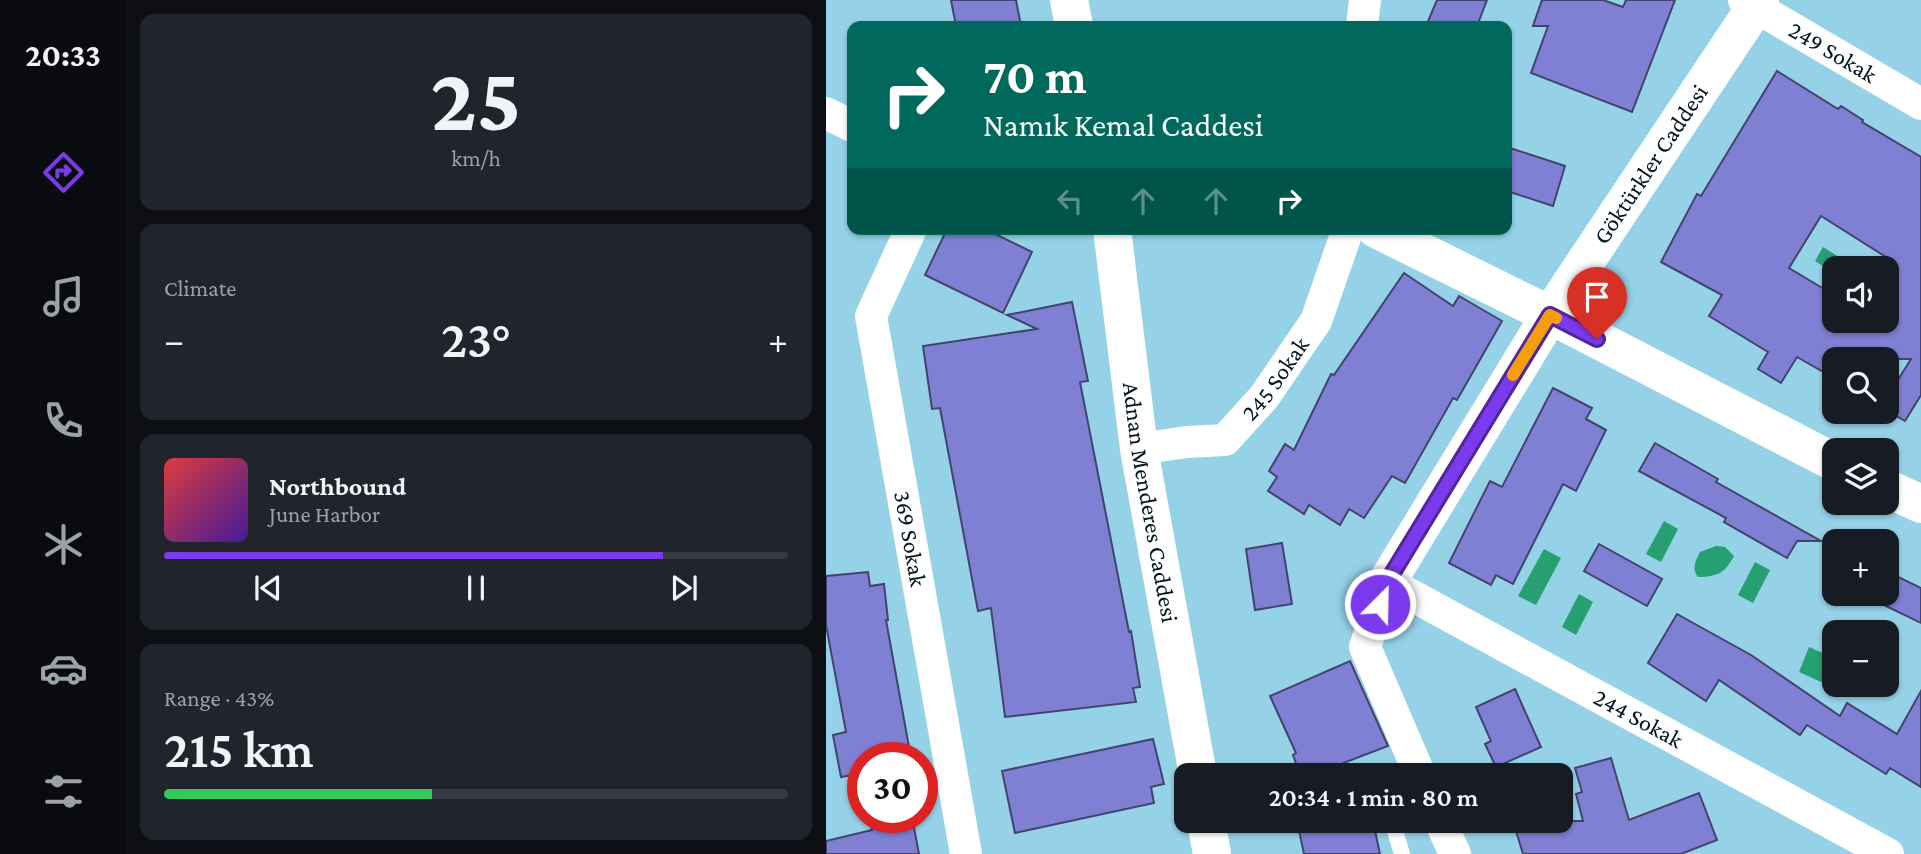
<!DOCTYPE html>
<html lang="en">
<head>
<meta charset="utf-8">
<style>
	body { margin:0; font-family:"Crimson Pro",serif; background:#20242c; color:#f1f3f6; height:100vh; display:flex; flex-direction:column; font-size:26px; white-space:nowrap }
	* { box-sizing:border-box; margin:0 }
	p { font-size:23px; color:#9ea1a6 }
	.icon { flex:none; width:38px; height:38px; fill:none; stroke:currentColor; stroke-width:2; stroke-linecap:round; stroke-linejoin:round }
	.map { position:relative; flex:1; overflow:hidden }
	.panel { display:flex; flex-direction:column; gap:14px; padding:14px; background:#0d0f14; width:700px }
	.panel>* { flex:none }
	.top-card { position:absolute; left:21px; top:21px; width:665px; height:214px; border-radius:14px; box-shadow:0 2px 5px #0004; background:#00695c; color:#fff; overflow:hidden }
	.tools { position:absolute; left:996px; top:256px; display:grid; gap:14px }
	.tools a { display:grid; place-items:center; width:77px; height:77px; border-radius:14px; background:#171b24; box-shadow:0 2px 5px #0004; font-size:35px }
	.speed { position:absolute; left:21px; top:742px; display:flex; gap:14px; font-size:35px; font-weight:700; text-align:center }
	.speed>* { display:grid; place-content:center; width:91px; height:91px; border-radius:50%; background:#171b24; box-shadow:0 2px 5px #0004; line-height:1 }
	.speed .limit { border:10px solid #d22; background:#fff; color:#111 }
	.pin { position:absolute; display:grid; place-items:center; width:60px; height:60px; color:#fff; margin:-72px -30px; border-radius:50% 50% 50% 0; rotate:-45deg; box-shadow:0 0 7px #0007 }
	.pin .icon { rotate:45deg }
	.me { position:absolute; width:77px; margin:-38px; rotate:23deg; stroke-linejoin:round; filter:drop-shadow(0 0 5px #0008) }
	.turn { display:flex; align-items:center; gap:24px; height:147px; padding:0 21px; font-size:32px }
	.turn .icon { width:91px; height:91px; stroke-width:2.5 }
	.turn b { display:block; font-size:49px; line-height:60px }
	.lanes { display:flex; align-items:center; height:66px; padding:0 21px; background:#0003; justify-content:center; gap:35px; direction:ltr }
	.lanes .off { opacity:.35 }
	.big { font-size:52px; font-weight:600; line-height:1.1 }
	.panel .card { flex:1; display:flex; flex-direction:column; justify-content:center; gap:10px; min-width:0; padding:0 24px; border-radius:14px; background:#20242c }
	.panel .dial { align-items:center; gap:0 }
	.dial b { font-size:91px; line-height:1 }
	.song { display:flex; align-items:center; gap:21px }
	.cover { width:84px; height:84px; border-radius:10px; background:linear-gradient(135deg,hsl(0 70% 55%),hsl(260 70% 35%)) }
	.played { height:7px; border-radius:4px; background:linear-gradient(90deg,#7c3aed 80%,#363941 80%) }
	.keys { display:flex; justify-content:space-around; direction:ltr }
	.heat { display:flex; justify-content:space-between; align-items:center; font-size:38px; direction:ltr }
	.charge { height:10px; border-radius:5px; background:linear-gradient(90deg,#34c759 43%,#363941 0) }
	.trip { position:absolute; left:348px; top:763px; width:399px; height:70px; border-radius:14px; background:#171b24; box-shadow:0 2px 5px #0004; font-weight:600; line-height:70px; text-align:center }
	main { display:flex; flex:1; min-height:0 }
	.tabs { display:flex; flex-direction:column; width:126px; justify-content:space-around; align-items:center; background:#090b0e; color:#9ea1a6 }
	.tabs .icon { width:49px; height:49px }
	.tabs .selected { color:#7c3aed }
	.tabs b { font-size:32px; color:#f1f3f6 }
	.map>svg:first-child { display:block }
	.water { fill:#269f71 }
	.building { fill:#7f7fd4; stroke:#43446d; stroke-width:2; fill-rule:evenodd }
	.lines { fill:none; stroke-linecap:round; stroke-linejoin:round }
	.service { stroke:#fff; stroke-width:16 }
	.minor { stroke:#fff; stroke-width:32 }
	.tertiary { stroke:#fff; stroke-width:38 }
	.route-casing { stroke:#51269a; stroke-width:18 }
	.route { stroke:#7c3aed; stroke-width:12 }
	.slow { stroke:#f59e0b; stroke-width:12 }
	.labels { text-anchor:middle; stroke-width:7; stroke-linejoin:round; paint-order:stroke }
	.street-label { font-size:24px; fill:#00151d; stroke:#95d1e7 }
</style>
</head>
<body>
<main>
<nav class="tabs">
<b>20:33</b>
<svg class="icon selected" aria-label="directions" viewBox="0 0 24 24"><path d="M12 3l9 9-9 9-9-9zM9 14v-3h6M13 9l2 2-2 2"/></svg>
<svg class="icon" aria-label="music" viewBox="0 0 24 24"><path d="M9 18V5l10-2v13"/><circle cx="6" cy="18" r="3"/><circle cx="16" cy="16" r="3"/></svg>
<svg class="icon" aria-label="phone" viewBox="0 0 24 24"><path d="M5 4h4l2 5-3 2q2 4 5 5l2-3 5 2v4C11 20 4 13 5 4z"/></svg>
<svg class="icon" aria-label="climate" viewBox="0 0 24 24"><path d="M12 3v18M4 7l16 10M4 17L20 7"/></svg>
<svg class="icon" aria-label="car" viewBox="0 0 24 24"><path d="M5 17H2v-5l4-1 3-4h7l3 4 3 1v5h-3M9 17h6M6 11h13"/><circle cx="7" cy="17" r="2"/><circle cx="17" cy="17" r="2"/></svg>
<svg class="icon" aria-label="filters" viewBox="0 0 24 24"><path d="M4 7h16M4 17h16"/><circle cx="9" cy="7" r="2"/><circle cx="15" cy="17" r="2"/></svg>
</nav>
<section class="panel">
<div class="card dial"><b>25</b><p>km/h</p></div>
<div class="card"><p>Climate</p>
<div class="heat"><a>−</a><b class="big">23°</b><a>+</a></div>
</div>
<div class="card">
<div class="song"><i class="cover"></i><div><b>Northbound</b><p>June Harbor</p></div></div>
<div class="played"></div>
<div class="keys"><svg class="icon" aria-label="previous" viewBox="0 0 24 24"><path d="M18 5L8 12l10 7zM5 5v14"/></svg><svg class="icon" aria-label="pause" viewBox="0 0 24 24"><path d="M8 5v14M16 5v14"/></svg><svg class="icon" aria-label="next" viewBox="0 0 24 24"><path d="M6 5l10 7-10 7zM19 5v14"/></svg></div>
</div>
<div class="card"><p>Range · 43%</p><b class="big">215 km</b><div class="charge"></div></div>
</section>
<div class="map">
<svg width="1095" height="854" viewBox="0 0 1095 854">
	<rect width="100%" height="100%" fill="#95d1e7"/>
	<g class="water">
		<path d="M 997,247 L 1029,267 L 1008,268 L 1008,273 L 989,261 Z"/>
		<path d="M 838,521 L 852,529 L 835,562 L 820,554 Z"/>
		<path d="M 890,546 L 899,547 L 908,556 C 899,573 891,577 872,577 C 865,569 870,560 874,552 Z"/>
		<path d="M 718,549 L 735,558 L 710,605 L 692,596 Z"/>
		<path d="M 929,562 L 944,570 L 927,603 L 912,595 Z"/>
		<path d="M 753,594 L 767,602 L 750,635 L 736,627 Z"/>
		<path d="M 983,647 L 1008,658 L 1008,677 L 1004,686 L 973,672 Z"/>
	</g>
	<g class="building">
		<path d="M 125,0 L 190,0 L 195,26 L 130,26 Z"/>
		<path d="M 611,0 L 661,0 L 651,26 L 600,26 Z"/>
		<path d="M 716,0 L 777,0 L 797,7 L 800,0 L 849,0 L 806,112 L 705,73 L 722,26 L 707,26 Z"/>
		<path d="M 951,71 L 1012,109 L 1015,106 L 1037,120 L 1036,122 L 1095,157 L 1095,395 L 1079,421 L 1060,410 L 1060,399 L 1085,359 L 1008,359 L 1008,378 L 971,357 L 955,383 L 932,369 L 942,352 L 883,316 L 896,295 L 835,262 L 871,194 L 875,196 ZM 995,216 L 1060,257 L 1060,320 L 1008,320 L 1008,295 L 963,268 Z"/>
		<path d="M 681,147 L 739,166 L 727,206 L 681,191 Z"/>
		<path d="M 121,229 L 159,229 L 206,252 L 177,313 L 99,275 Z"/>
		<path d="M 578,273 L 627,306 L 633,296 L 676,321 L 631,400 L 627,398 L 579,483 L 566,476 L 538,518 L 523,509 L 514,525 L 483,505 L 478,514 L 442,491 L 451,477 L 443,471 L 459,444 L 468,450 L 505,374 L 508,375 Z"/>
		<path d="M 246,302 L 262,381 L 254,382 L 303,632 L 305,631 L 314,687 L 307,688 L 310,702 L 179,717 L 165,608 L 152,611 L 114,408 L 106,409 L 97,346 L 211,329 L 181,315 Z"/>
		<path d="M 727,388 L 766,408 L 760,419 L 780,430 L 750,491 L 737,484 L 687,584 L 670,575 L 665,585 L 623,563 L 664,481 L 676,487 Z"/>
		<path d="M 829,443 L 892,479 L 890,482 L 995,541 L 971,541 L 961,558 L 898,522 L 900,518 L 813,471 Z"/>
		<path d="M 456,543 L 466,604 L 429,610 L 420,549 Z"/>
		<path d="M 773,544 L 836,579 L 821,606 L 758,571 Z"/>
		<path d="M 1060,571 L 1095,588 L 1095,623 L 1060,606 Z"/>
		<path d="M 42,572 L 44,586 L 58,584 L 62,620 L 60,620 L 85,758 L 37,758 L 37,773 L 15,777 L 7,735 L 20,732 L 0,625 L 0,576 Z"/>
		<path d="M 851,614 L 925,655 L 1014,716 L 1021,703 L 1071,734 L 1095,691 L 1095,787 L 1064,768 L 1060,774 L 981,725 L 974,735 L 893,680 L 880,701 L 822,663 Z"/>
		<path d="M 524,661 L 562,746 L 486,775 L 474,775 L 467,755 L 470,753 L 444,696 Z"/>
		<path d="M 689,689 L 715,747 L 670,767 L 659,744 L 665,741 L 650,707 Z"/>
		<path d="M 327,739 L 338,784 L 325,787 L 328,803 L 189,833 L 176,771 Z"/>
		<path d="M 785,758 L 803,820 L 873,793 L 891,840 L 855,854 L 697,854 L 687,821 L 757,821 L 750,794 L 756,792 L 749,768 Z"/>
		<path d="M 44,817 L 86,817 L 93,854 L 0,854 L 0,841 L 46,830 Z"/>
		<path d="M 471,821 L 547,821 L 554,854 L 478,854 Z"/>
	</g>
	<g class="lines">
		<path class="service" d="M 566,821 L 576,854"/>
		<g class="minor">
			<path id="s1" d="M 918,0 L 1095,104"/>
			<path d="M 536,26 L 539,0"/>
			<path d="M 0,113 L 26,126"/>
			<path id="s2" d="M 85,229 L 45,316 L 140,854"/>
			<path id="s3" d="M 313,449 L 361,442 L 399,440 L 438,397 L 490,321 L 522,229"/>
			<path id="s4" d="M 594,775 L 539,647 L 561,582 L 1062,854"/>
			<path d="M 614,821 L 629,854"/>
		</g>
		<g class="tertiary">
			<path d="M 243,0 L 248,26"/>
			<path id="s5" d="M 286,229 L 313,449 L 372,775"/>
			<path d="M 550,229 L 724,315 L 1008,462"/>
			<path d="M 1060,488 L 1095,504"/>
			<path id="s6" d="M 561,582 L 724,315 L 934,0"/>
			<path d="M 380,821 L 386,854"/>
		</g>
	</g>
	<g class="lines">
		<g class="route-casing">
			<path id="route" d="M 554,604 L 561,582 L 724,315 L 771,339"/>
		</g>
		<use href="#route" class="route"/>
		<path class="slow" d="M 687,375 L 724,315 L 730,318"/>
	</g>
	<g class="labels">
		<g class="street-label">
			<text dy="8" stroke="none"><textPath href="#s1" startOffset="103">249 Sokak</textPath></text>
			<text dy="8" stroke="none"><textPath href="#s6" startOffset="494">Göktürkler Caddesi</textPath></text>
			<text dy="8" stroke="none"><textPath href="#s3" startOffset="166">245 Sokak</textPath></text>
			<text dy="8" stroke="none"><textPath href="#s5" startOffset="276">Adnan Menderes Caddesi</textPath></text>
			<text dy="8" stroke="none"><textPath href="#s2" startOffset="322">369 Sokak</textPath></text>
			<text dy="8" stroke="none"><textPath href="#s4" startOffset="494">244 Sokak</textPath></text>
		</g>
	</g>
</svg>
<div class="tools">
<a><svg class="icon" aria-label="sound" viewBox="0 0 24 24"><path d="M4 9h4l5-4v14l-5-4H4zM17 9q2 3 0 6"/></svg></a>
<a><svg class="icon" aria-label="search" viewBox="0 0 24 24"><circle cx="10" cy="10" r="6"/><path d="M15 15l6 6"/></svg></a>
<a><svg class="icon" aria-label="layers" viewBox="0 0 24 24"><path d="M12 4l9 5-9 5-9-5zM3 14l9 5 9-5"/></svg></a>
<a>+</a>
<a>−</a>
</div>
<div class="speed"><div class="limit">30</div></div>
<div class="pin" style="left:771px;top:339px;background:#d93025"><svg class="icon" aria-label="arrive" viewBox="0 0 24 24"><path d="M6 21V4h12l-3 4 3 4H6"/></svg></div>
<svg class="me" style="left:554px;top:604px" viewBox="-20 -20 40 40"><circle r="17" fill="#7c3aed" stroke="#fff" stroke-width="3"/><path d="M0-11L8 9 0 5-8 9z" fill="#fff"/></svg>
<div class="trip">20:34 · 1 min · 80 m</div>
<div class="top-card">
<div class="turn"><svg class="icon" aria-label="right" viewBox="0 0 24 24"><path d="M7 20v-9h11M14 6l5 5-5 5"/></svg><div><b>70 m</b>Namık Kemal Caddesi</div></div>
<div class="lanes"><svg class="icon off" aria-label="left" viewBox="0 0 24 24"><path d="M17 20v-9H6M10 6l-5 5 5 5"/></svg><svg class="icon off" aria-label="ahead" viewBox="0 0 24 24"><path d="M12 20V5M6 11l6-6 6 6"/></svg><svg class="icon off" aria-label="ahead" viewBox="0 0 24 24"><path d="M12 20V5M6 11l6-6 6 6"/></svg><svg class="icon" aria-label="right" viewBox="0 0 24 24"><path d="M7 20v-9h11M14 6l5 5-5 5"/></svg></div>
</div>
</div>
</main>
</body>
</html>
